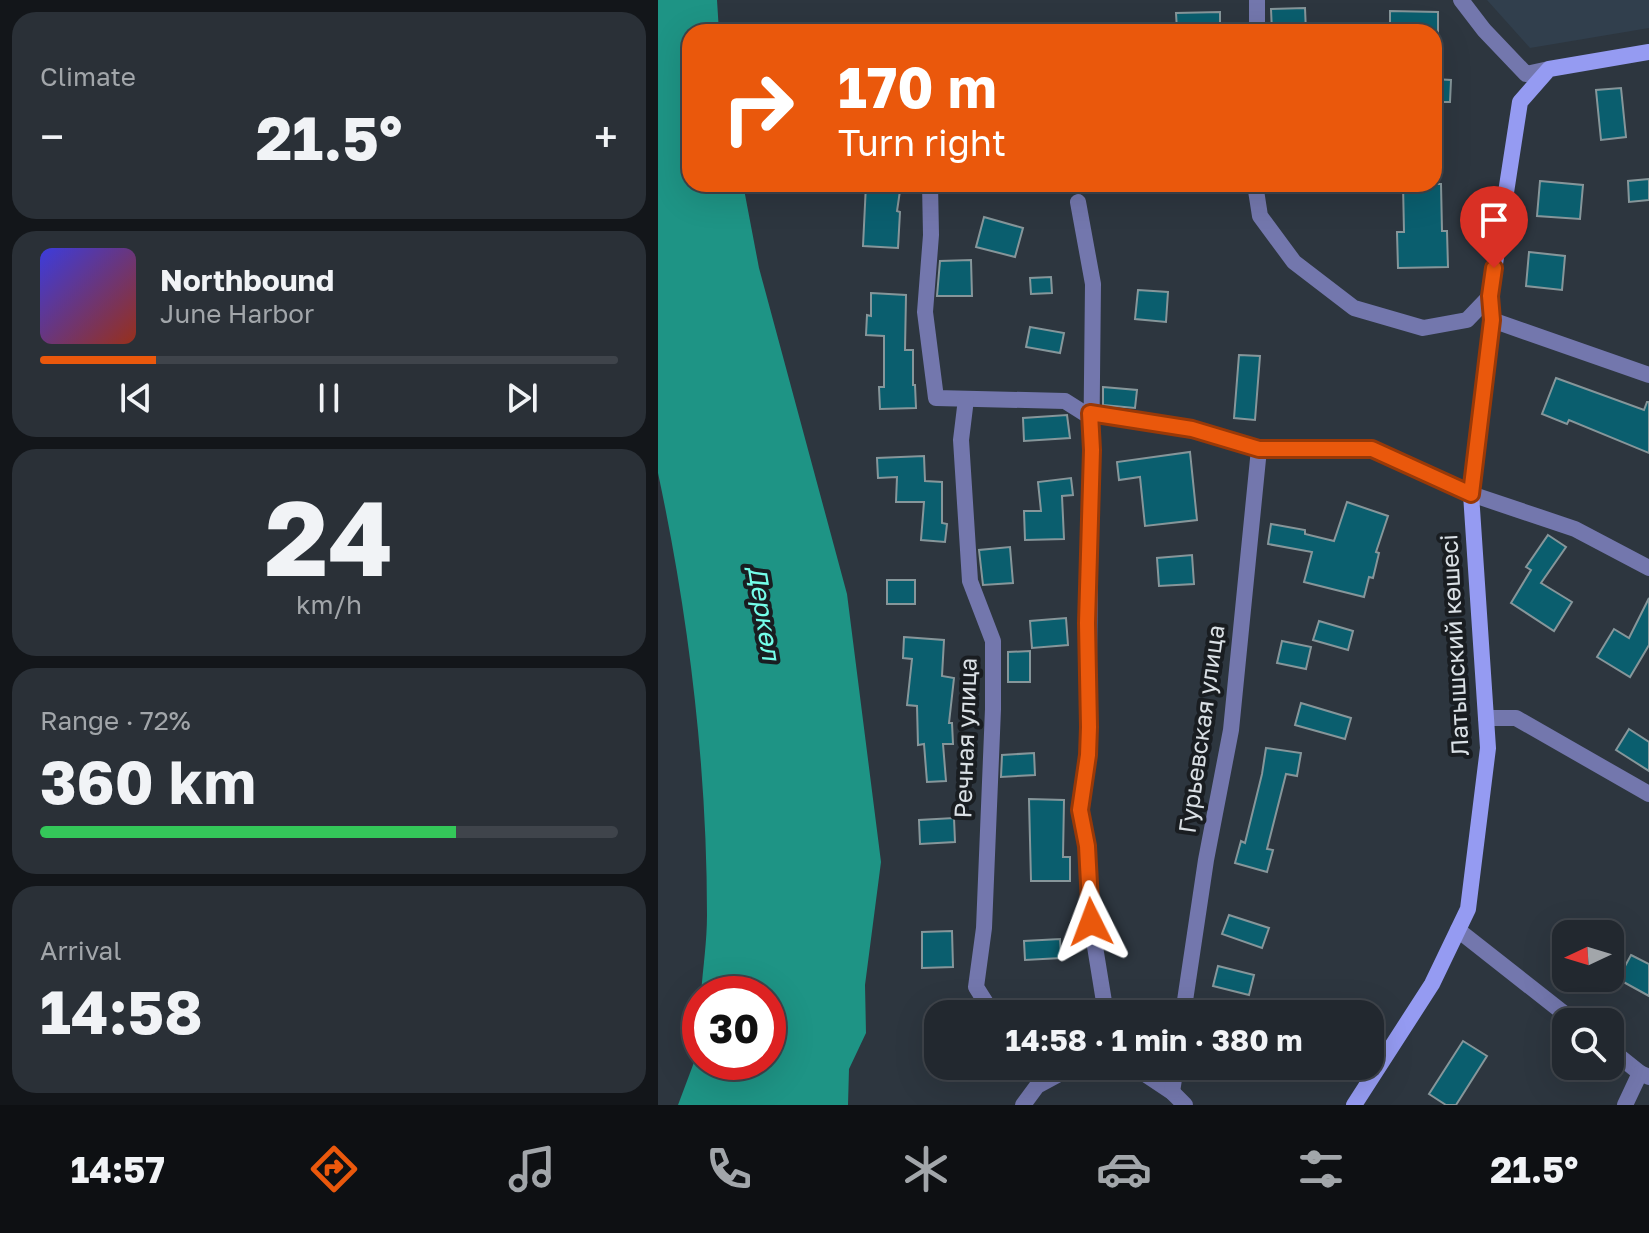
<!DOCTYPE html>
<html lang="en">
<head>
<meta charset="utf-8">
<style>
	body { margin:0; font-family:"Golos Text",sans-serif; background:#2a3037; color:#f1f3f6; height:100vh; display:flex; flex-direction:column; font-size:30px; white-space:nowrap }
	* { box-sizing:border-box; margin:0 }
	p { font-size:26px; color:#a2a6aa }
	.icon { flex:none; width:44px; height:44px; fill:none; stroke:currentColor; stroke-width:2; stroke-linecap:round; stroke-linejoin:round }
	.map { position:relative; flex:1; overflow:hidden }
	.drawer { display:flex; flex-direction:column; gap:12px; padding:12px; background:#13161a; width:658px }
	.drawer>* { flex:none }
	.guide { position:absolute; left:24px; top:24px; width:760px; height:168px; border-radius:24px; box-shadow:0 8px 32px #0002,0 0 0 2px #3f444b; background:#ea580c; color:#fff; overflow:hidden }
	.needle { width:52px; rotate:266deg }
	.tools { position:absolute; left:894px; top:920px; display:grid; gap:16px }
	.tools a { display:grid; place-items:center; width:72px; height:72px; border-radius:16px; background:#22282f; box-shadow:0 8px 32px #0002,0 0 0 2px #3f444b; font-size:40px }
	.speed { position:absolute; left:24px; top:976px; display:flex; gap:16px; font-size:40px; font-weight:700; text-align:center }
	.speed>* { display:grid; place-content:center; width:104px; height:104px; border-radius:50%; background:#22282f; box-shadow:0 8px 32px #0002,0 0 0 2px #3f444b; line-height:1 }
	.speed .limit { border:12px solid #d22; background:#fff; color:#111 }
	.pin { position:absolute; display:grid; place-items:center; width:68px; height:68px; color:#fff; margin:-82px -34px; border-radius:50% 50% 50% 0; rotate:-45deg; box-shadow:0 0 8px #0007 }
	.pin .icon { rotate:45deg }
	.me { position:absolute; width:88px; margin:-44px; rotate:357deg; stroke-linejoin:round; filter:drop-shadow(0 0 6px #0008) }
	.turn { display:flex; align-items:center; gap:28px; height:168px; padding:0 24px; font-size:36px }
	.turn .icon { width:104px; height:104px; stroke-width:2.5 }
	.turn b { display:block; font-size:56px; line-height:68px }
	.big { font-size:60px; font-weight:700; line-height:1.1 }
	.drawer .widget { flex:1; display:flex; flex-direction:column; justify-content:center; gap:12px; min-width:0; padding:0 28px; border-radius:24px; background:#2a3037 }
	.drawer .dial { align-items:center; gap:0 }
	.dial b { font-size:104px; line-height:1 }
	.song { display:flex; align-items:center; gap:24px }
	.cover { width:96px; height:96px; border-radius:12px; background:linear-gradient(135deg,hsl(240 70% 55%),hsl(10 70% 35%)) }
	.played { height:8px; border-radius:4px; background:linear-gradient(90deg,#ea580c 20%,#3f444b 20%) }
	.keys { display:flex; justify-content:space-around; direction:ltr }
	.heat { display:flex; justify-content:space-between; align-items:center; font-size:44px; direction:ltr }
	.charge { height:12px; border-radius:6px; background:linear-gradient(90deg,#34c759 72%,#3f444b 0) }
	.trip { position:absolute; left:266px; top:1000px; width:460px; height:80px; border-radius:24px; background:#22282f; box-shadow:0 8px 32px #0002,0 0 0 2px #3f444b; font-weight:700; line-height:80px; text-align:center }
	.tab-bar { display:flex; height:128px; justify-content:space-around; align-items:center; background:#0e1013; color:#a2a6aa }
	.tab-bar .icon { width:56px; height:56px }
	.tab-bar .selected { color:#ea580c }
	.tab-bar b { font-size:36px; color:#f1f3f6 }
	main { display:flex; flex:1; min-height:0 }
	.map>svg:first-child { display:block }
	.built { fill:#313f4d }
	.water { fill:#1e9485 }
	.building { fill:#0a5e6e; stroke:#86969a; stroke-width:2 }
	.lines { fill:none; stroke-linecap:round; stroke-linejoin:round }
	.street { stroke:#7377ad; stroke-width:16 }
	.secondary { stroke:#959bf2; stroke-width:16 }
	.route-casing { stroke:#983908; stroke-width:20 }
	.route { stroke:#ea580c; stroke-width:14 }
	.labels { text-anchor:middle; stroke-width:8; stroke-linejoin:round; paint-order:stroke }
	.street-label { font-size:24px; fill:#dae0e5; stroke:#191d21 }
	.water-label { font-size:26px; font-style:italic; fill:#74feea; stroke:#191d21 }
</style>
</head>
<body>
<main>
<section class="drawer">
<div class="widget"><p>Climate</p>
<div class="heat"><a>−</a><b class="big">21.5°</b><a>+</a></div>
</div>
<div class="widget">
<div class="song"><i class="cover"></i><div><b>Northbound</b><p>June Harbor</p></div></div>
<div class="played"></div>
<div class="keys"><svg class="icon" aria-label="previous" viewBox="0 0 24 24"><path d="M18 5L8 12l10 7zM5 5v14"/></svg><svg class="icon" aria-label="pause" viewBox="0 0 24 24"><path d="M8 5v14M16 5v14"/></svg><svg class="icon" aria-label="next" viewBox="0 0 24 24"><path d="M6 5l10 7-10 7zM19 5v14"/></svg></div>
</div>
<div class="widget dial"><b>24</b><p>km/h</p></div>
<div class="widget"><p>Range · 72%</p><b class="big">360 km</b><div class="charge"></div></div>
<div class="widget"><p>Arrival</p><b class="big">14:58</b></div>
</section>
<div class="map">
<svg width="991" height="1105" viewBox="0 0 991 1105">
	<rect width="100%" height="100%" fill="#2d363f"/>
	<path class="built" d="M 829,0 L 991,0 L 991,28 L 872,48 Z"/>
	<path class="water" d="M 0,0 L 59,0 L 61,32 L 32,32 L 32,184 L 85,184 L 101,268 L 189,594 L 223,862 L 207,985 L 208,1033 L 191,1069 L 190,1105 L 20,1105 L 38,1057 L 42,1006 L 42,1062 L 110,1062 L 110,994 L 43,994 C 45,968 49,941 49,915 C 49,767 31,618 0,473 Z"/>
	<g class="building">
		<path d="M 647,8 L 648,32 L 614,32 L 613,9 Z"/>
		<path d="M 732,11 L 780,12 L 780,32 L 732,32 Z"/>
		<path d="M 562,12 L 562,29 L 519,30 L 518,13 Z"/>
		<path d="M 776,79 L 793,80 L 792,102 L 776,102 Z"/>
		<path d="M 963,88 L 968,137 L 943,140 L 938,90 Z"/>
		<path d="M 991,179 L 991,200 L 971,202 L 970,181 Z"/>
		<path d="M 882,181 L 925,185 L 922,219 L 879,216 Z"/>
		<path d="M 208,184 L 243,184 L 239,211 L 242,212 L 240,248 L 205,246 Z"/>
		<path d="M 745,184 L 783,184 L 784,231 L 789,231 L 790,267 L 740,268 L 739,232 L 746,232 Z"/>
		<path d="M 326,217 L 365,228 L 357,257 L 318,247 Z"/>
		<path d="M 871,252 L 907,256 L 904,290 L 868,286 Z"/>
		<path d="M 313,260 L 314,296 L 279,296 L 282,261 Z"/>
		<path d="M 393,277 L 394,293 L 373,294 L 372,278 Z"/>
		<path d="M 480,290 L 510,292 L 508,322 L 477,319 Z"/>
		<path d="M 213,293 L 248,295 L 247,350 L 255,350 L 255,385 L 257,385 L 258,408 L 222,409 L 221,387 L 226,387 L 226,336 L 208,335 L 209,315 L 213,316 Z"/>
		<path d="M 372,327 L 406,333 L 402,353 L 368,347 Z"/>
		<path d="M 581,355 L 602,356 L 597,420 L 576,418 Z"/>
		<path d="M 898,378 L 986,410 L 989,402 L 991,402 L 991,453 L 911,420 L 909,424 L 884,414 Z"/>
		<path d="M 445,387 L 479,390 L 477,408 L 445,405 Z"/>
		<path d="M 409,415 L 412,438 L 366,441 L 365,418 Z"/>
		<path d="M 532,452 L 539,520 L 487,526 L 482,477 L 461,480 L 459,462 Z"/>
		<path d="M 266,456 L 267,481 L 284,482 L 284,523 L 289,524 L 287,542 L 263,540 L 266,502 L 238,502 L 239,477 L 220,478 L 219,458 Z"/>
		<path d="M 413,478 L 415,495 L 404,496 L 406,539 L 367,540 L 366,511 L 383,511 L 380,482 Z"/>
		<path d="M 689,502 L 730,516 L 718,552 L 721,553 L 715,578 L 711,577 L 706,597 L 646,582 L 654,552 L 610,544 L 613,524 L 647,530 L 647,534 L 676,541 Z"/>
		<path d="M 890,535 L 908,547 L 883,583 L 914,602 L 896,631 L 853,603 L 873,570 L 868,567 Z"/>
		<path d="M 352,547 L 355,583 L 325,585 L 321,550 Z"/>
		<path d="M 534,555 L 536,584 L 501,586 L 499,558 Z"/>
		<rect x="229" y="580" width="28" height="24"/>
		<path d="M 991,598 L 991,645 L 972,677 L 939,657 L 956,629 L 971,638 Z"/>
		<path d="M 408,618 L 410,645 L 374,648 L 372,621 Z"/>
		<path d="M 661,621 L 695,631 L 690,650 L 655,640 Z"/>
		<path d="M 246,637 L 286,640 L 284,676 L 296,678 L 291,723 L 294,723 L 295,744 L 285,744 L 288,781 L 269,782 L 266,744 L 260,745 L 259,706 L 249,705 L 254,659 L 245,658 Z"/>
		<path d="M 624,641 L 653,647 L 648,669 L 619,663 Z"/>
		<path d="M 372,651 L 372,682 L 350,682 L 350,652 Z"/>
		<path d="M 643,703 L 693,718 L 687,739 L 637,725 Z"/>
		<path d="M 971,729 L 991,742 L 991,771 L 958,750 Z"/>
		<path d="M 608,748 L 643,753 L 639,776 L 628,774 L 609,849 L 615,850 L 609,872 L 577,863 L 583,841 L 587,843 L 604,774 Z"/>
		<path d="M 376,753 L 377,775 L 343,777 L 344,755 Z"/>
		<path d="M 371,799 L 406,800 L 405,857 L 412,857 L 412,881 L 373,881 Z"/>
		<path d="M 296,818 L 297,842 L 262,844 L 261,820 Z"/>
		<path d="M 571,915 L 611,928 L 604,948 L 564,934 Z"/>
		<path d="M 294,931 L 295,967 L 264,968 L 264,932 Z"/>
		<path d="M 402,939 L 403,958 L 367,960 L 366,941 Z"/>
		<path d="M 973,955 L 991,964 L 991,996 L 960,979 Z"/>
		<path d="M 560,966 L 596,975 L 591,995 L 555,986 Z"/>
		<path d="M 805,1041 L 829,1056 L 798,1105 L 788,1105 L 771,1094 Z"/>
	</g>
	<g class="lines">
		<g class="street">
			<path d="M 803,0 L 826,30 L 868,74 L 891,69"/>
			<path d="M 599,32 L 599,0"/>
			<path d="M 272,184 L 273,235 L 267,312 L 278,398 L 407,401 L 426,413 L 534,429 L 601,449 L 714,449 L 813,494 L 917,529 L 991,568"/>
			<path d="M 597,184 L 602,216 L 636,262 L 696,308 L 765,328 L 809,320 L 832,296"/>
			<path d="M 420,202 L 435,284 L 430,755 L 422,810 L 429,846 L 433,922 L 448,1014"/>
			<path d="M 834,320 L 991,375"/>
			<path d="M 308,399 L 303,440 L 312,581 L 335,641 L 335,709 L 326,928 L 318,987 L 335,1014"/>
			<path d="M 828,718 L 858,718 L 991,794"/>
			<path d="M 800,930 L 917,1022"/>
			<path d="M 525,1014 L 548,860 L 573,730 L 601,449"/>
			<path d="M 952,1049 L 982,1073 L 991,1077"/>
			<path d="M 475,1066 L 514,1092 L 527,1105"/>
			<path d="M 514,1092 L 518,1066"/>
			<path d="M 365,1105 L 379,1086 L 416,1066"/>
			<path d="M 967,1105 L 982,1073"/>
		</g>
		<path class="secondary" d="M 696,1105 L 774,984 L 810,909 L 830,748 L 813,494 L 834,320 L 832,296 L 862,102 L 891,69 L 991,52"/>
	</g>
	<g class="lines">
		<g class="route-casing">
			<path id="route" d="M 433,922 L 429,846 L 422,810 L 430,755 L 431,727 L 429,623 L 434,450 L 432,413 L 534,429 L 601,449 L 714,449 L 813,494 L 834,320 L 832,296 L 836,268"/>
		</g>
		<use href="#route" class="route"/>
	</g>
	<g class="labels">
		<g class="street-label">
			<text transform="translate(797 645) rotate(-93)" y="8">Латышский көшесі</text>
			<text transform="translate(544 729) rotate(-82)" y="8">Гурьевская улица</text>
			<text transform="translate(308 738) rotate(-88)" y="8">Речная улица</text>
		</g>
		<g class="water-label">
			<text transform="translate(106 613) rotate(81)" y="9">Деркөл</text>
		</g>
	</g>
</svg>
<div class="tools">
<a><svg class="needle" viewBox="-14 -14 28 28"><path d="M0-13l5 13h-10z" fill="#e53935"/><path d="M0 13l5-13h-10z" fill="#a2a6aa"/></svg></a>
<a><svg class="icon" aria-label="search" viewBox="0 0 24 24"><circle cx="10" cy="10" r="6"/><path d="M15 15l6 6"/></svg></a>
</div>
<div class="speed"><div class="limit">30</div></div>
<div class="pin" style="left:836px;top:268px;background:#d93025"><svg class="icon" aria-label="arrive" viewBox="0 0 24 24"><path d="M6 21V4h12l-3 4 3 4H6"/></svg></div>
<svg class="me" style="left:433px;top:922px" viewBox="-20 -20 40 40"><path d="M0-17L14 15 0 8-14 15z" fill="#ea580c" stroke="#fff" stroke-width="4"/></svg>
<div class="trip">14:58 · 1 min · 380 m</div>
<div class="guide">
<div class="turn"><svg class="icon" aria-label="right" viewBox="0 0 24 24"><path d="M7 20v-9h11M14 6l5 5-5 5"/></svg><div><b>170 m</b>Turn right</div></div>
</div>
</div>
</main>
<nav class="tab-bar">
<b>14:57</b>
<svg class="icon selected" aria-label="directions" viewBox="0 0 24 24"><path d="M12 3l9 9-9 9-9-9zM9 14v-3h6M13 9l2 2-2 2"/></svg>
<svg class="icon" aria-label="music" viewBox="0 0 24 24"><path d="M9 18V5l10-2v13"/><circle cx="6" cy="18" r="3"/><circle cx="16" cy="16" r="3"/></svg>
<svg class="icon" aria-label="phone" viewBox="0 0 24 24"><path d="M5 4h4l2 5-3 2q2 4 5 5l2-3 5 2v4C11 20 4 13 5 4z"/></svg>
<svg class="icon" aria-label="climate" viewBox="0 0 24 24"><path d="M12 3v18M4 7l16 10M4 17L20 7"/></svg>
<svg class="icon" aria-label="car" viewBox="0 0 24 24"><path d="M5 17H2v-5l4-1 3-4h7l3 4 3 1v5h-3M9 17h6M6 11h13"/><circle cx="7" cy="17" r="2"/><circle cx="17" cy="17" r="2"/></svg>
<svg class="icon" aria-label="filters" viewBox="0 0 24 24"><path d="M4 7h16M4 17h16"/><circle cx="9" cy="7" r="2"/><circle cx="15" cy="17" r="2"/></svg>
<b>21.5°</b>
</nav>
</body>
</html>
